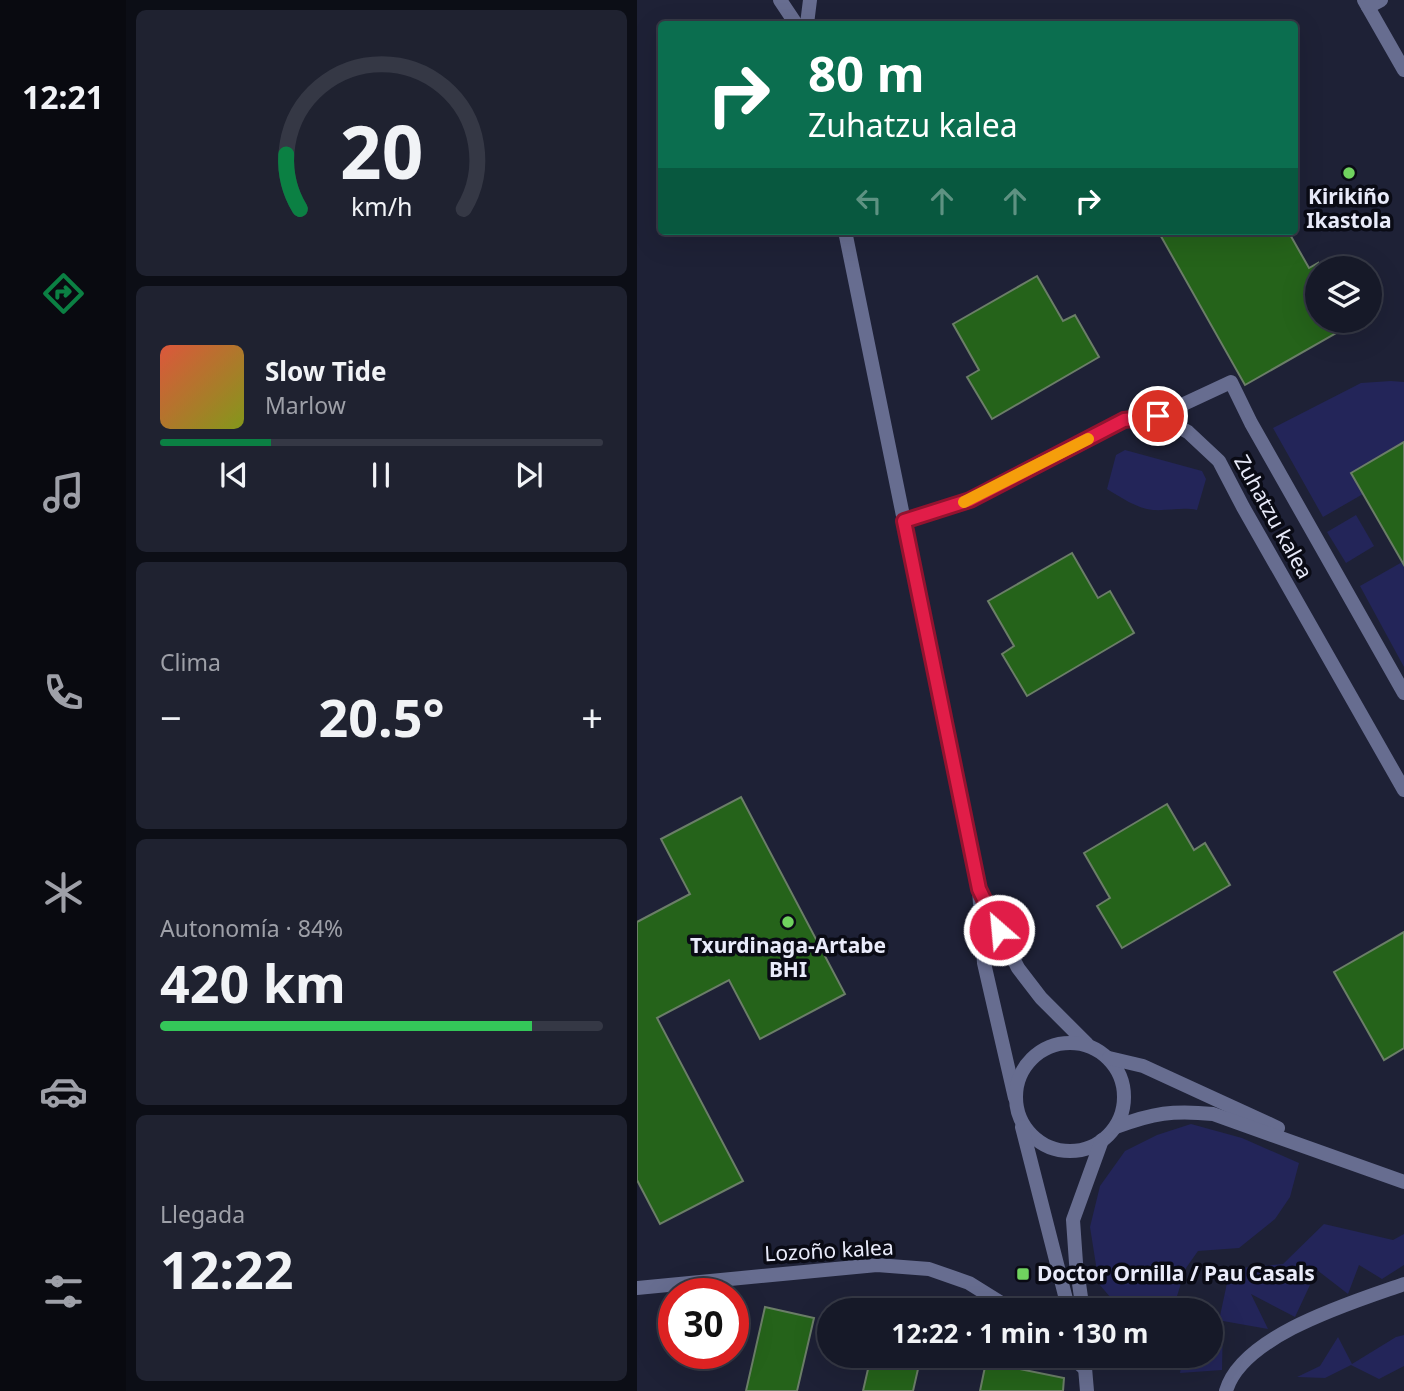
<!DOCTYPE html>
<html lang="es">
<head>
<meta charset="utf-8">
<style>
	body { margin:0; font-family:"Noto Sans",sans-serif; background:#1f2230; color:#f1f3f6; height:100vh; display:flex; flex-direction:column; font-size:26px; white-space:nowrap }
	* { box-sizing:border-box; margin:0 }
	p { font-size:23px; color:#9ea0a8 }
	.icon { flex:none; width:38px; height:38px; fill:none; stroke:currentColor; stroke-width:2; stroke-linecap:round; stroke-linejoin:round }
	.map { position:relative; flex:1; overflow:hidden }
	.panel { display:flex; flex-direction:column; gap:10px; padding:10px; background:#0c0e16; width:511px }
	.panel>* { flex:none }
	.hud { position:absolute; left:21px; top:21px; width:640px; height:214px; border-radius:7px; box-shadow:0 7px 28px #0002,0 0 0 2px #353845; background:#0b6e4f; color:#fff; overflow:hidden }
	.tools { position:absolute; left:668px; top:256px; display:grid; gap:14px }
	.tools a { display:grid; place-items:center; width:77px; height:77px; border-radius:50%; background:#161928; box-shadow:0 7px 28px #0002,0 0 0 2px #353845; font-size:35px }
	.speed { position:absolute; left:21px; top:1278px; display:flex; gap:14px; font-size:35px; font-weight:700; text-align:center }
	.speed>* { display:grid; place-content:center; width:91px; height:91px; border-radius:50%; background:#161928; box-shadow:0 7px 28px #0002,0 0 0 2px #353845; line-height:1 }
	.speed .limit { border:10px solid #d22; background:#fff; color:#111 }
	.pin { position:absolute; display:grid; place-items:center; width:60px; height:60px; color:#fff; margin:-30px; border:4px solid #fff; border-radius:50%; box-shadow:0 2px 7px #0007 }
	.me { position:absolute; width:77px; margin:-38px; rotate:333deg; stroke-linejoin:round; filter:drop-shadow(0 0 5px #0008) }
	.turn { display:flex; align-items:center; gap:24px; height:147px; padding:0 35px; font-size:32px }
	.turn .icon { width:91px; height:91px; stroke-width:2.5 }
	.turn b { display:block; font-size:49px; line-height:60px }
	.lanes { display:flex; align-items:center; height:66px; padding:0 35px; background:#0003; justify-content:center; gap:35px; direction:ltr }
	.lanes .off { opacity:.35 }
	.big { font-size:52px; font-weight:700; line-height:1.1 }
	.panel .tile { flex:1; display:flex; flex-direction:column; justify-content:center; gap:10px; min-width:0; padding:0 24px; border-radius:10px; background:#1f2230 }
	.panel .dial { align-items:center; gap:0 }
	.dial svg { height:182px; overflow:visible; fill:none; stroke:#353845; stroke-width:7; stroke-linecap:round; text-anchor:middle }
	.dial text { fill:#f1f3f6; stroke:none }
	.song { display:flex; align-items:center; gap:21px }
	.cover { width:84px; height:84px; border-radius:10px; background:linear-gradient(135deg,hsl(10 70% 55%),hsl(70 70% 35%)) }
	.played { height:7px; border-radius:4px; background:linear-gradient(90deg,#0b8043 25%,#353845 25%) }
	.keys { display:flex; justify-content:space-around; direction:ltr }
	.heat { display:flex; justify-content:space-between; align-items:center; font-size:38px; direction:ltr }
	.charge { height:10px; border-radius:5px; background:linear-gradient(90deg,#34c759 84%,#353845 0) }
	.trip { position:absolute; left:180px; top:1298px; width:406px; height:70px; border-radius:35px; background:#161928; box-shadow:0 7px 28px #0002,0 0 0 2px #353845; font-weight:700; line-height:70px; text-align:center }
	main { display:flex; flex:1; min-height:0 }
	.dock { display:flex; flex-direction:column; width:126px; justify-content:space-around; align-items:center; background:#090a10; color:#9ea0a8 }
	.dock .icon { width:49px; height:49px }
	.dock .on { color:#0b8043 }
	.dock b { font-size:32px; color:#f1f3f6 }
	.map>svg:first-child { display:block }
	.green { fill:#232559 }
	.building { fill:#25631a; stroke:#6b7e68; stroke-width:2 }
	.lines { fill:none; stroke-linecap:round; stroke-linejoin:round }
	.pedestrian { stroke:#676d90; stroke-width:14 }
	.minor { stroke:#676d90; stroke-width:14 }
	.route-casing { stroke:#92132f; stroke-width:18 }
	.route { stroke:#e11d48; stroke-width:12 }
	.slow { stroke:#f59e0b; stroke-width:12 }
	.poi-dot { fill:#70d35f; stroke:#0a0b15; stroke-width:2.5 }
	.labels { text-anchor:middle; stroke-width:7; stroke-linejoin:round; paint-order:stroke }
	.poi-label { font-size:21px; font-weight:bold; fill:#e9ebfa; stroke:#0a0b15 }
	.street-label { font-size:21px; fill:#e9ebfa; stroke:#0a0b15 }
</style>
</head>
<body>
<main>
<nav class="dock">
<b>12:21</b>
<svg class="icon on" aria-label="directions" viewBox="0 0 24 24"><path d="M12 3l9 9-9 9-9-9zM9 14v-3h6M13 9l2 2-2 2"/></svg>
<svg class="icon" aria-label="music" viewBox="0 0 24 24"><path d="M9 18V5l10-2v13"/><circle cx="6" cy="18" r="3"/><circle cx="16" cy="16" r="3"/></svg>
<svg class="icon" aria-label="phone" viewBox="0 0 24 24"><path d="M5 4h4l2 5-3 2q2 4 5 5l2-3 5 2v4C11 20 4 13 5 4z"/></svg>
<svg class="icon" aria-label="climate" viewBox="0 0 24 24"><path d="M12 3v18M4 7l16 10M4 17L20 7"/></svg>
<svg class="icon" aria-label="car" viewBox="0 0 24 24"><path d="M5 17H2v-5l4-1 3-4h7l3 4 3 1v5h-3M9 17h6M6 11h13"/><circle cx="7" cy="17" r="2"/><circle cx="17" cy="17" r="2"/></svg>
<svg class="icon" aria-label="filters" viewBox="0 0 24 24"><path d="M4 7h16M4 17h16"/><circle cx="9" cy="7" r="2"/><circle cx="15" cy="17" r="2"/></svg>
</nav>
<section class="panel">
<div class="tile dial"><svg viewBox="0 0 100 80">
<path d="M14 69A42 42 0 1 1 86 69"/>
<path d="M14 69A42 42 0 0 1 8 45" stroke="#0b8043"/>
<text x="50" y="56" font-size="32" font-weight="700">20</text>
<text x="50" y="72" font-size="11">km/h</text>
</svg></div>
<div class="tile">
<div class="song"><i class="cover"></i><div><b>Slow Tide</b><p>Marlow</p></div></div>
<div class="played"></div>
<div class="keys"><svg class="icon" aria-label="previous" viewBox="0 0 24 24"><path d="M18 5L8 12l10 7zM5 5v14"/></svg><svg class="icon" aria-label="pause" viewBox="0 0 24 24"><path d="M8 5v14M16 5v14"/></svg><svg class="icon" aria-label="next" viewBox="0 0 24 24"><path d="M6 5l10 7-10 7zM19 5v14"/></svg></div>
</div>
<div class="tile"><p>Clima</p>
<div class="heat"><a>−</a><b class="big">20.5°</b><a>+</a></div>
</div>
<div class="tile"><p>Autonomía · 84%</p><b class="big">420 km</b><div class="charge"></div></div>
<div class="tile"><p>Llegada</p><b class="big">12:22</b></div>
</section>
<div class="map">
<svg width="767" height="1391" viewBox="0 0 767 1391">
	<rect width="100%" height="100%" fill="#1e2136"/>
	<g class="green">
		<path d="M 754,381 L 767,382 L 767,442 L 714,473 L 726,494 L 686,517 L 636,428 L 724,383 Z"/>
		<path d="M 488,450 L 565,471 L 569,479 L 560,510 C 545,507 531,511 516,510 C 499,508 485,498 470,489 L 479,455 Z"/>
		<path d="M 719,515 L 737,546 L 709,563 L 690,532 Z"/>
		<path d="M 767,561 L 767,667 L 723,586 Z"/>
		<path d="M 554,1124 L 605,1138 L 662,1163 L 653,1197 L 638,1219 L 602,1248 L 561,1251 L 549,1268 L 540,1296 L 474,1298 L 462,1284 L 453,1227 L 463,1186 L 488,1151 L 520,1135 Z"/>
		<path d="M 687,1224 L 756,1240 L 767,1234 L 767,1265 L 745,1279 L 722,1265 L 711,1294 L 680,1270 L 658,1317 L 614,1294 L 631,1329 L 586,1321 L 585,1370 L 543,1373 L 546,1356 L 574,1356 L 574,1319 L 583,1316 L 593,1269 L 646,1264 Z"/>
		<path d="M 767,1335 L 767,1366 L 742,1379 L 714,1365 L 688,1378 L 660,1377 L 683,1366 L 701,1337 L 715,1364 L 759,1337 Z"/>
	</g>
	<g class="building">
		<path d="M 521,231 L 651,231 L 672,268 L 681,263 L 681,320 L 722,320 L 608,385 Z"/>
		<path d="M 400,276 L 426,321 L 438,315 L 462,357 L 355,419 L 330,377 L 342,370 L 316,324 Z"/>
		<path d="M 767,442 L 767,565 L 714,473 Z"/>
		<path d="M 435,553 L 461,598 L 473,591 L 497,633 L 390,696 L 365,654 L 377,646 L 351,601 Z"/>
		<path d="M 104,797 L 208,994 L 123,1039 L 92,980 L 20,1018 L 106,1181 L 23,1224 L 0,1180 L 0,922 L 53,894 L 24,839 Z"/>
		<path d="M 530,804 L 557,850 L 568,843 L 593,885 L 485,948 L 460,906 L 473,898 L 447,853 Z"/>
		<path d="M 767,932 L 767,1048 L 747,1060 L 697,972 Z"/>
		<path d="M 128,1307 L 177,1318 L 160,1391 L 109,1391 Z"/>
		<path d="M 234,1356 L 284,1356 L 276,1391 L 226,1391 Z"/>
		<path d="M 349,1362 L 427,1378 L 426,1391 L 343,1391 Z"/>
	</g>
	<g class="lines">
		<g class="pedestrian">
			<path d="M 727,0 L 767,70"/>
			<path d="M 731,7 L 744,0"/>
			<path d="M 521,416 L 594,382 L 614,423 L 767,693"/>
		</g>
		<g class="minor">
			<path d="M 143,0 L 159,24"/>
			<path d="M 170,24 L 173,0"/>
			<path d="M 208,231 L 342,889 L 347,963 L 378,1098"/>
			<path d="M 267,521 L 333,500 L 487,420 L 521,416 L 551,432 L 582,461 L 606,507 L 767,790"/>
			<path d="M 345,897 L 381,968 L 404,998 L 450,1044"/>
			<circle cx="433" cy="1097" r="54"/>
			<path d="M 472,1058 L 506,1066 L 641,1128"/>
			<path d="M 385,1127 L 432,1311"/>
			<path d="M 479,1127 C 516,1113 536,1110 576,1114 L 767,1182"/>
			<path d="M 0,1288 L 240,1265 L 292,1269 L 332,1283 L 377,1311"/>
			<path d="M 446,1311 L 439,1263 L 436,1220 L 465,1140"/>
			<path d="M 433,1356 L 447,1368"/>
			<path d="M 447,1356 L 450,1391"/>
			<path d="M 589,1391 C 605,1335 716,1302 767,1284"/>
		</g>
	</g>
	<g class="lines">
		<g class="route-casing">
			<path id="route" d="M 362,930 L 342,889 L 267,521 L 333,500 L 487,420 L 521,416"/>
		</g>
		<use href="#route" class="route"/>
		<path class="slow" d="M 327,502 L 451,439"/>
	</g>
	<g class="poi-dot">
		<circle cx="712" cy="173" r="7"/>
		<circle cx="151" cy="922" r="7"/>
		<rect x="379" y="1267" width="14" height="14" rx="3.5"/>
	</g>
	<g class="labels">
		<g class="poi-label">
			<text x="712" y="204">Kirikiño<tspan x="712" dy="24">Ikastola</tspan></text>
			<text x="151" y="953">Txurdinaga-Artabe<tspan x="151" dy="24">BHI</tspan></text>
			<text x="400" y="1281" text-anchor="start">Doctor Ornilla / Pau Casals</text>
		</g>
		<g class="street-label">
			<text transform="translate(636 517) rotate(61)" y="7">Zuhatzu kalea</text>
			<text transform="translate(192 1251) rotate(-3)" y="7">Lozoño kalea</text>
		</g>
	</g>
</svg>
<div class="tools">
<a><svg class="icon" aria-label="layers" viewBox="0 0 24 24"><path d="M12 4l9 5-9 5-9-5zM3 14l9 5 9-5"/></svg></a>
</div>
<div class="speed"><div class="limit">30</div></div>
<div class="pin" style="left:521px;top:416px;background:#d93025"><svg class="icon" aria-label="arrive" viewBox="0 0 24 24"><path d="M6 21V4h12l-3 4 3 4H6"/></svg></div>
<svg class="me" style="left:362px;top:930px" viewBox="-20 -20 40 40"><circle r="17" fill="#e11d48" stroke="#fff" stroke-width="3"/><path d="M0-11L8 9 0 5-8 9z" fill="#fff"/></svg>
<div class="trip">12:22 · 1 min · 130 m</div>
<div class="hud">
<div class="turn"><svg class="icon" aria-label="right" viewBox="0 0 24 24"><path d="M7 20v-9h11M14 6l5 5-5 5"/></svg><div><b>80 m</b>Zuhatzu kalea</div></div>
<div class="lanes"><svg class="icon off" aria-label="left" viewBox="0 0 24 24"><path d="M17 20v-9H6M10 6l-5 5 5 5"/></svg><svg class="icon off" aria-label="ahead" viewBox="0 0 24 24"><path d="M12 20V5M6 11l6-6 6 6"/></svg><svg class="icon off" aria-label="ahead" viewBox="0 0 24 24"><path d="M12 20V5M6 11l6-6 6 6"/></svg><svg class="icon" aria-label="right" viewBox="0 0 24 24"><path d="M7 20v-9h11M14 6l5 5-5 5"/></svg></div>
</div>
</div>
</main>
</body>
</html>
